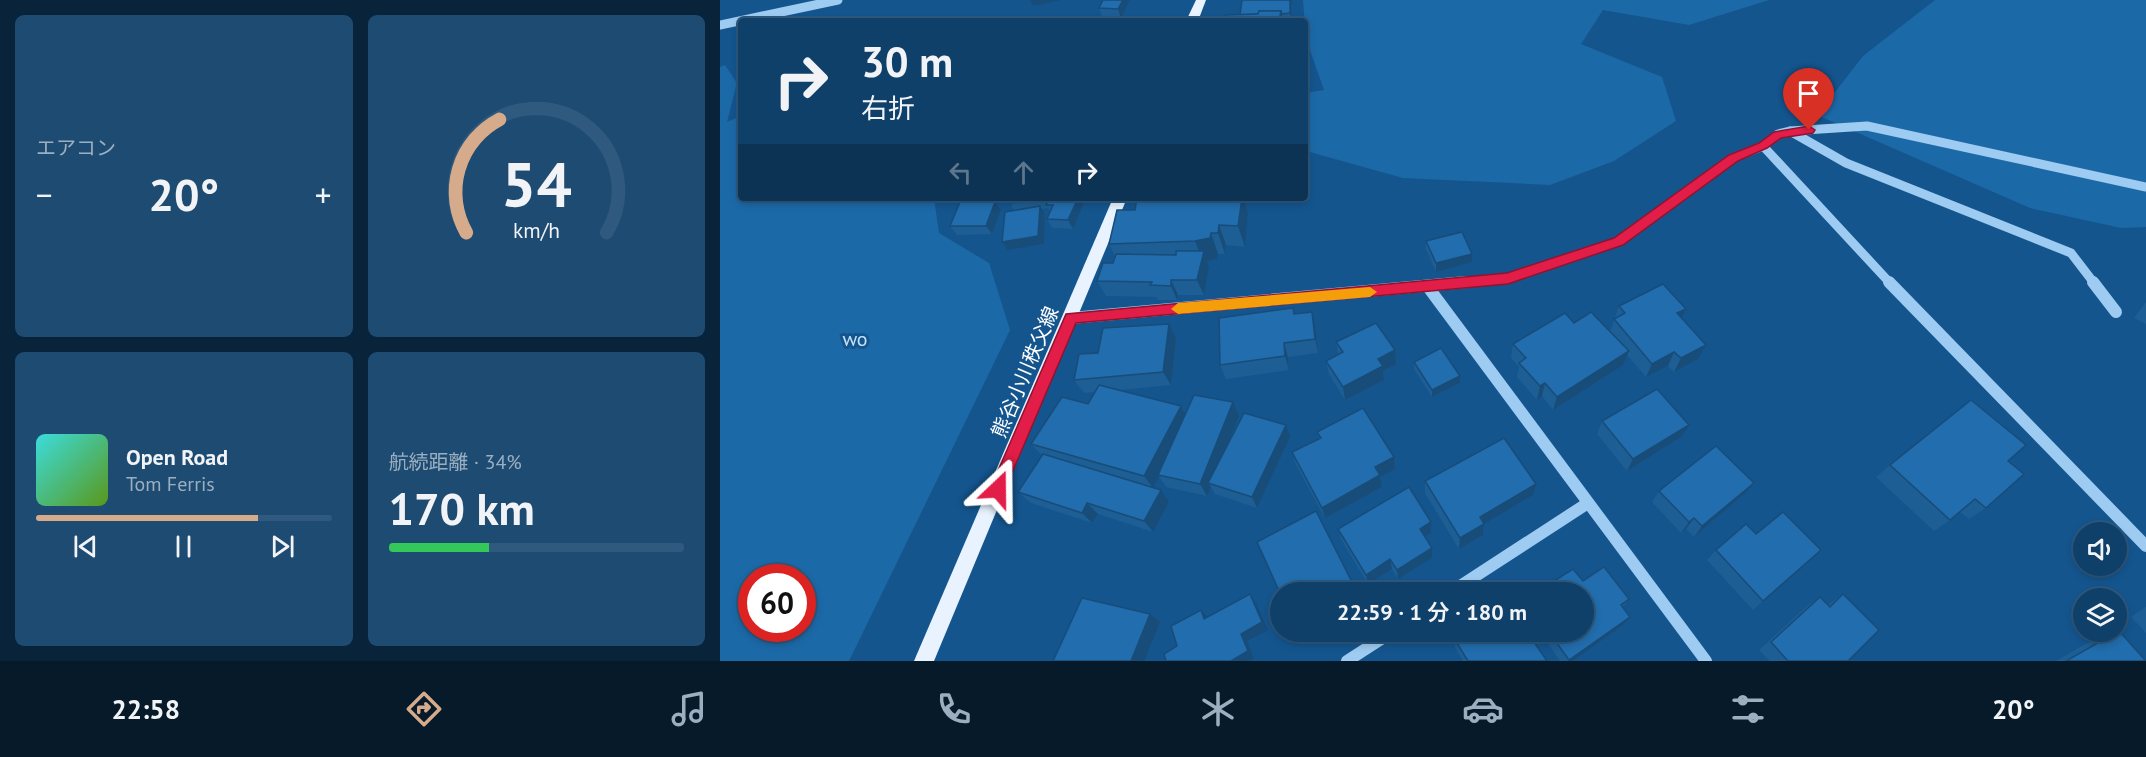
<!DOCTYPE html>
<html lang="ja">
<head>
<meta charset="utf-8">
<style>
	body { margin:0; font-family:"PT Sans","Noto Sans JP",sans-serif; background:#1d4b72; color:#f1f3f6; height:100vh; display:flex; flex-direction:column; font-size:22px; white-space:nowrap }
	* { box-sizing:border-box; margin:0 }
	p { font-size:20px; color:#9bafc1 }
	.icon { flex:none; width:33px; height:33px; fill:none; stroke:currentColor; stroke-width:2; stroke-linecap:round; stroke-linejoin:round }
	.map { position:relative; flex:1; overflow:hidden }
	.drawer { display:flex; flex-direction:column; gap:15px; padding:15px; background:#08233a; width:720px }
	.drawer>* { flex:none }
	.banner { position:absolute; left:18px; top:18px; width:570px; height:183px; border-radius:6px; box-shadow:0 3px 9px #0003,0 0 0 2px #2f597e; background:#0f406a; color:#f1f3f6; overflow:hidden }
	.tools { position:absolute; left:1353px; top:522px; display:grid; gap:12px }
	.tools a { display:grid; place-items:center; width:54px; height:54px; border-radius:50%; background:#0f406a; box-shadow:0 3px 9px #0003,0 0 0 2px #2f597e; font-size:30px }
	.speed { position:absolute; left:18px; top:564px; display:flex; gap:12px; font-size:30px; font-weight:700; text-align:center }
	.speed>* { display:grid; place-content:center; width:78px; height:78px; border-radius:50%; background:#0f406a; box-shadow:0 3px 9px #0003,0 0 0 2px #2f597e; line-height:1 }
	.speed .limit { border:9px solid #d22; background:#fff; color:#111 }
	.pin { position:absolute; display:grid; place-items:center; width:51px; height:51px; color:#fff; margin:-62px -26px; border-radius:50% 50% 50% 0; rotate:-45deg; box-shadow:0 0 6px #0007 }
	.pin .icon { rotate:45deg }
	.me { position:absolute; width:66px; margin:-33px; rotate:23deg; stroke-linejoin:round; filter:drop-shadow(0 0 4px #0008) }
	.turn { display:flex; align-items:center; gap:21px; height:126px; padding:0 24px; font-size:27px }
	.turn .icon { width:78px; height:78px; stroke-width:2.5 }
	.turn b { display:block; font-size:42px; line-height:51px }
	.lanes { display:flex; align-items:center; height:57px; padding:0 24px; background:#0003; justify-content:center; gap:30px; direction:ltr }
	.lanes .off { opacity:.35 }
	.big { font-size:45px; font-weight:600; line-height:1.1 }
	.drawer .card { flex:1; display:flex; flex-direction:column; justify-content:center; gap:9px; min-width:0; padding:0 21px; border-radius:9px; background:#1d4b72 }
	.drawer .dial { align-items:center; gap:0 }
	.dial svg { height:156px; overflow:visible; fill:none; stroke:#2f597e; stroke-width:7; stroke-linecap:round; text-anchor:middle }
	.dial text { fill:#f1f3f6; stroke:none }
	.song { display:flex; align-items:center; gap:18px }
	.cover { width:72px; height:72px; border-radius:9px; background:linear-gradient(135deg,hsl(180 70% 55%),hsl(90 70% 35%)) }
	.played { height:6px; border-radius:3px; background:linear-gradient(90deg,#d6ab8b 75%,#2f597e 75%) }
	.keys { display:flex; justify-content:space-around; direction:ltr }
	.heat { display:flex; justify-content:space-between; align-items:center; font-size:33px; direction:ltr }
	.charge { height:9px; border-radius:4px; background:linear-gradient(90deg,#34c759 34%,#2f597e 0) }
	.drawer .tiles { flex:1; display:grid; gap:15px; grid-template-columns:repeat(2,1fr) }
	.trip { position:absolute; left:550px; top:582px; width:324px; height:60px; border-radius:30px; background:#0f406a; box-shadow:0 3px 9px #0003,0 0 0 2px #2f597e; font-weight:600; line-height:60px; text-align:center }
	.tab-bar { display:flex; height:96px; justify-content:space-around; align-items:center; background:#061a2a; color:#9bafc1 }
	.tab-bar .icon { width:42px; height:42px }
	.tab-bar .current { color:#d6ab8b }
	.tab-bar b { font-size:27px; color:#f1f3f6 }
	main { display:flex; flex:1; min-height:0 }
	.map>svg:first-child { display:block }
	.green { fill:#1c69a8; fill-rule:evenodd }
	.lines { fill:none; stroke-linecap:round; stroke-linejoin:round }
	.minor-far1 { stroke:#9ecbf1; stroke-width:9 }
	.minor { stroke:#9ecbf1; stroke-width:12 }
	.major { fill:#e8f3ff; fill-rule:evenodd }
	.wall { fill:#1d5e95 }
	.shaded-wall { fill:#184c79 }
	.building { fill:#226dad; stroke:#184c79; stroke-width:1.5 }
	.route { fill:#e11d48; stroke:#92132f; stroke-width:1.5 }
	.slow { fill:#f59e0b }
	.labels { text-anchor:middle; stroke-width:6; stroke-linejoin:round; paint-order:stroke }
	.park-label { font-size:20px; fill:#c5e3fc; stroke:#14558e }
	.street-label { font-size:20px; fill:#fff; stroke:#14558e }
</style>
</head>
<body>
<main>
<section class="drawer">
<div class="tiles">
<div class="card"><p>エアコン</p>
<div class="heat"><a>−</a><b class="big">20°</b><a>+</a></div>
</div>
<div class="card dial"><svg viewBox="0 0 100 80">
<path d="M14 69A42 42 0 1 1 86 69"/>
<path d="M14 69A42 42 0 0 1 31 11" stroke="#d6ab8b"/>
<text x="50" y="56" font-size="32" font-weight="700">54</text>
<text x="50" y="72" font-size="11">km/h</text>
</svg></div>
<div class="card">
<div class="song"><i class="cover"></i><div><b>Open Road</b><p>Tom Ferris</p></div></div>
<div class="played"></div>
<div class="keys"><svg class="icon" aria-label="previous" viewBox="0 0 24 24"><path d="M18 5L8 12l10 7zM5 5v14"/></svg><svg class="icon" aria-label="pause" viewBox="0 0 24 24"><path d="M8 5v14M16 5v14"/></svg><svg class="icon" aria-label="next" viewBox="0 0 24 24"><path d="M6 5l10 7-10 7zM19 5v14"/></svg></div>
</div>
<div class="card"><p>航続距離 · 34%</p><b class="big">170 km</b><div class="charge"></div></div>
</div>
</section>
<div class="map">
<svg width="1426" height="661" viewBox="0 0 1426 661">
	<rect width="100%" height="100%" fill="#14558e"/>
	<g class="green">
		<path d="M 583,0 L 1049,0 L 969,25 L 883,10 L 861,44 L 942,77 L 956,121 L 894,161 L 830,185 L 683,178 L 586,151 L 585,93 L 604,90 L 586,39 Z"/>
		<path d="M 1215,0 L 1426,0 L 1426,227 L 1401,228 L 1310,208 L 1097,115 L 1143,56 Z"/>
		<path d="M 5,65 L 17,83 L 7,122 L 21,116 L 21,198 L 214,198 L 219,233 L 269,263 L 290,330 L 129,661 L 0,661 L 0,67 ZM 32,578 L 82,578 L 82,628 L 32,628 Z"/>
	</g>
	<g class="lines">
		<g class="minor-far1">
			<path d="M 0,25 L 118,0"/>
			<path d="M 1070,131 L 1126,163 L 1351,253 L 1374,283"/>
			<path d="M 1043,146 L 1170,283"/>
			<path d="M 730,283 L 788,278 L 898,242 L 1013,158 L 1043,146 L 1058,134 L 1070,131 L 1147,126 L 1426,187"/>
		</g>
		<g class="minor">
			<path d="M 1169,282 L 1426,546"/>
			<path d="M 1373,282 L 1396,312"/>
			<path d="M 708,287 L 986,661"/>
			<path d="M 351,318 L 746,282"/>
			<path d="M 731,592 L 868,503"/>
			<path d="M 627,661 L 672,632"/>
		</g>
		<g class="major">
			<path d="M 476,0 L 486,0 L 478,21 L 466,21 Z"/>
			<path d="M 393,198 L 407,198 L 214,661 L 194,661 Z"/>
		</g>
	</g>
	<g class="wall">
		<path d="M 410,0 L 401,18 L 382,17 L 379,8 Z"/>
		<path d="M 522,0 L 572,0 L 571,21 L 505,21 L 520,15 Z"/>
		<path d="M 291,198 L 366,198 L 353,229 L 332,228 L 327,219 L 330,212 L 328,208 L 322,209 L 325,214 L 324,244 L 288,250 L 294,210 L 290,203 Z"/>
		<path d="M 491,198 L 491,201 L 524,199 L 528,213 L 525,247 L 506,245 L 505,254 L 498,254 L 497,259 L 487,261 L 489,267 L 484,295 L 458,295 L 457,300 L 438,300 L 436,297 L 386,296 L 377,281 L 393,263 L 395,256 L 389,244 L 415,210 Z"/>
		<path d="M 275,202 L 281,210 L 272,234 L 237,235 L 230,226 Z"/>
		<path d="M 706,241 L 752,262 L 716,272 L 706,249 Z"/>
		<path d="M 1426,302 L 1426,324 L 1414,318 Z"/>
		<path d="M 899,306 L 966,309 L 961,318 L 978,359 L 954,372 L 948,366 L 926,377 L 907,355 L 903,365 L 833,410 L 822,396 L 817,400 L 797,377 L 799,367 L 791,358 L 793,344 L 854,323 L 890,332 Z"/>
		<path d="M 575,314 L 595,326 L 598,353 L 568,357 L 569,370 L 506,379 L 500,365 Z"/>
		<path d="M 456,338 L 451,385 L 400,390 L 461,406 L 466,413 L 519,416 L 508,444 L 570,437 L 537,508 L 495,494 L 491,487 L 487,496 L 446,487 L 439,476 L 433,488 L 449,502 L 433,532 L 378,514 L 372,523 L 311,503 L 298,492 L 322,455 L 311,444 L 368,404 L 375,392 L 364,393 L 354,380 L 378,353 Z"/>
		<path d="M 616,342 L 676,364 L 663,371 L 664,380 L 625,400 L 609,374 L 606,361 L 618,354 Z"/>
		<path d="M 694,362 L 740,376 L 740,383 L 712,397 L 694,369 Z"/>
		<path d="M 882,421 L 961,437 L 907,471 L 877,434 Z"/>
		<path d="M 597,432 L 674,457 L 675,469 L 660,477 L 662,487 L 605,518 L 576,465 L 572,452 L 599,439 Z"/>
		<path d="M 1288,461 L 1266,508 L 1249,519 L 1240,512 L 1230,520 L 1214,531 L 1156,477 L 1170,465 Z"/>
		<path d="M 705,481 L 813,495 L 764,524 L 763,535 L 739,549 L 705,493 Z"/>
		<path d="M 939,491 L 1024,494 L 974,537 L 966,529 L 961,533 L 932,502 Z"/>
		<path d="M 618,529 L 711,533 L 705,537 L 712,548 L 712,558 L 678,579 L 672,569 L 648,584 L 621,539 Z"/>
		<path d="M 996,550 L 1043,601 L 1033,610 L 987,560 Z"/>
		<path d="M 863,581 L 909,599 L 903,607 L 910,617 L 903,625 L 853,661 L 840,661 L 820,632 L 864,632 L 864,592 L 827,592 L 831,583 Z"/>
		<path d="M 1123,594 L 1128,661 L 1050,661 L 1039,650 L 1087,606 L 1100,597 L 1108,605 Z"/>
		<path d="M 1426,607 L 1426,633 L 1411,617 Z"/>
		<path d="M 1399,631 L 1426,661 L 1336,661 L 1376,638 Z"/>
		<path d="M 735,640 L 827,661 L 743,661 L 735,647 Z"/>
	</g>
	<g class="shaded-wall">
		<path d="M 310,0 L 341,0 L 313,6 Z"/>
		<path d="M 403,0 L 410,0 L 401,18 L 398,9 Z"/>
		<path d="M 570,0 L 572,0 L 571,21 L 570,13 Z"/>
		<path d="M 561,11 L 563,21 L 559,21 Z"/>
		<path d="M 238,198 L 262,198 L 241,202 Z"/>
		<path d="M 358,198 L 366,198 L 353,229 L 348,220 Z"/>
		<path d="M 481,198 L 491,198 L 488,222 L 480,201 Z"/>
		<path d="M 515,198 L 526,198 L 524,199 L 528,213 L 525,247 L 518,226 Z"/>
		<path d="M 275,202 L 281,210 L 272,234 L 266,226 Z"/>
		<path d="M 320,206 L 325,214 L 324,244 L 288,250 L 282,242 Z"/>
		<path d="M 499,225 L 506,245 L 505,254 L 498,233 Z"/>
		<path d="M 491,233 L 498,254 L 497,259 L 487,261 L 489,267 L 484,295 L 477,280 L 482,259 L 475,241 Z"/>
		<path d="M 752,254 L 752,262 L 716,272 L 716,263 Z"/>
		<path d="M 451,280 L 458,295 L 457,300 L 451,286 Z"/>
		<path d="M 966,309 L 959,323 L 957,313 Z"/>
		<path d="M 592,312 L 595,326 L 598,353 L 595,339 Z"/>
		<path d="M 449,324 L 456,338 L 451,385 L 443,372 Z"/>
		<path d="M 564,343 L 568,357 L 569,370 L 565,356 Z"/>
		<path d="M 986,345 L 978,359 L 954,372 L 961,358 Z"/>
		<path d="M 675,350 L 676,364 L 663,371 L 664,380 L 625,400 L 623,387 L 658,359 Z"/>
		<path d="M 909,351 L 903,365 L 833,410 L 837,397 Z"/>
		<path d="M 954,352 L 948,366 L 926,377 L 932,364 Z"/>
		<path d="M 740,376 L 740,383 L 712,397 L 712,390 Z"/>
		<path d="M 825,383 L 822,396 L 817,400 L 820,386 Z"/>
		<path d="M 513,402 L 519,416 L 492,484 L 488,483 L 491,487 L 487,496 L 480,484 Z"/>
		<path d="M 461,406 L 469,419 L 433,488 L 424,476 Z"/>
		<path d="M 566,425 L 570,437 L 537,508 L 532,497 Z"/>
		<path d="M 969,425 L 961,437 L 907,471 L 913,459 Z"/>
		<path d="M 674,457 L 675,469 L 660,477 L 662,487 L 605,518 L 602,508 L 655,467 Z"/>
		<path d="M 1034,483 L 1024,494 L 974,537 L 982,526 Z"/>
		<path d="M 816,484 L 813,495 L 764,524 L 763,535 L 739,549 L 740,538 L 760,517 Z"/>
		<path d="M 441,490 L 449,502 L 433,532 L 424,521 Z"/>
		<path d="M 367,503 L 378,514 L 372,523 L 362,513 Z"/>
		<path d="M 974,518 L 966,529 L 961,533 L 969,522 Z"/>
		<path d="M 711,522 L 711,533 L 701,539 L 700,529 Z"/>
		<path d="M 712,548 L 712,558 L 678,579 L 677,570 Z"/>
		<path d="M 670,559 L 672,569 L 648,584 L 646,575 Z"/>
		<path d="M 530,594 L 536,603 L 548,630 L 527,641 L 534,659 L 530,661 L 511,661 L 521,634 Z"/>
		<path d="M 481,610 L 489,618 L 484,619 Z"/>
		<path d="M 430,614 L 440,622 L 424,661 L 411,661 Z"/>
		<path d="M 910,617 L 903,625 L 853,661 L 848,661 Z"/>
		<path d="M 578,632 L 594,632 L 582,638 Z"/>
	</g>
	<g class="building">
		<path d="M 383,0 L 403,0 L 398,9 L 379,8 Z"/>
		<path d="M 522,0 L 570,0 L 570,13 L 562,14 L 561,11 L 539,11 L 538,14 L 520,15 Z"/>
		<path d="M 539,11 L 561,11 L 559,21 L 505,21 L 506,15 L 538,14 Z"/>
		<path d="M 373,17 L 413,19 L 412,21 L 371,21 Z"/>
		<path d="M 291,198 L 326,198 L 326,200 L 290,203 Z"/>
		<path d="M 330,198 L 358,198 L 348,220 L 327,219 L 333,205 L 326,205 Z"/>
		<path d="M 417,198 L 481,198 L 480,201 L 492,201 L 492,198 L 522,198 L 518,226 L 499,225 L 498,233 L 491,233 L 490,238 L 475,241 L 389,244 L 397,210 L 415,210 Z"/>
		<path d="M 240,202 L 275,202 L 266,226 L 230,226 Z"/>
		<path d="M 320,206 L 318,236 L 282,242 L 285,212 Z"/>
		<path d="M 742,232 L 752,254 L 716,263 L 706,241 Z"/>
		<path d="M 456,251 L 484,251 L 477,280 L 451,280 L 451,286 L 430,285 L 432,282 L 377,281 L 383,263 L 393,263 L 396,254 L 456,255 Z"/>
		<path d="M 943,284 L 966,309 L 957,313 L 986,345 L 961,358 L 954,352 L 932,364 L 894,319 L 905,313 L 899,306 Z"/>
		<path d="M 573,308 L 574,314 L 592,312 L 595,339 L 564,343 L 565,356 L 500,365 L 499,318 Z"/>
		<path d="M 871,312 L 909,351 L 837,397 L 825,383 L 820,386 L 799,363 L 806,358 L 793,344 L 845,313 L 854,323 Z"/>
		<path d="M 656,323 L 675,350 L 658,359 L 663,366 L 623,387 L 606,361 L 623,352 L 616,342 Z"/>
		<path d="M 449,324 L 443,372 L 354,380 L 359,354 L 378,353 L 383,328 Z"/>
		<path d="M 721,348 L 740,376 L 712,390 L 694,362 Z"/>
		<path d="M 379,385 L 461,406 L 424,476 L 311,444 L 342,397 L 368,404 Z"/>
		<path d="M 937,389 L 969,425 L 913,459 L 882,421 Z"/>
		<path d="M 474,395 L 513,402 L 480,484 L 438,475 Z"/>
		<path d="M 1251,400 L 1306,445 L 1288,461 L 1304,474 L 1266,508 L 1255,499 L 1230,520 L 1170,465 Z"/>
		<path d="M 643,408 L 674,457 L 655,467 L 660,475 L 602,508 L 572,452 L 601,438 L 597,432 Z"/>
		<path d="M 524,413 L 566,425 L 532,497 L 488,483 Z"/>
		<path d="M 784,438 L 816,484 L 760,517 L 764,524 L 740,538 L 705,481 Z"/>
		<path d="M 996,446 L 1034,483 L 982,526 L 974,518 L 969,522 L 939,491 Z"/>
		<path d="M 323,454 L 441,490 L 424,521 L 367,503 L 362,513 L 298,492 Z"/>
		<path d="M 689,487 L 711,522 L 700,529 L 712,548 L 677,570 L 670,559 L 646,575 L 618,529 Z"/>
		<path d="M 596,511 L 637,592 L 561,592 L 561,595 L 537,542 Z"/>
		<path d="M 1063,512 L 1101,550 L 1043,601 L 996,550 L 1026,524 L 1036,534 Z"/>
		<path d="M 884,567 L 909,599 L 901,605 L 910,617 L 849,660 L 829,632 L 864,632 L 864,592 L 838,592 L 831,583 L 853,569 L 863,581 Z"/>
		<path d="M 530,594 L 542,622 L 521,634 L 528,651 L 511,661 L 446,661 L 444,654 L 457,646 L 451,626 L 481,610 L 484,619 Z"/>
		<path d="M 1123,594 L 1159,630 L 1128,661 L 1068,661 L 1051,642 L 1100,597 L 1110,607 Z"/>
		<path d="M 362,598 L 430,614 L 411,661 L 333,661 Z"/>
		<path d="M 1399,631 L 1426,661 L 1346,661 Z"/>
		<path d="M 748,632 L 807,632 L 827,661 L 748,661 L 735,640 Z"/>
	</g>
	<path class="route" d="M 1089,126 L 1095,130 L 1093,133 L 1061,138 L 1047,148 L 1018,161 L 903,245 L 788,284 L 356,323 L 283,494 L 278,497 L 272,494 L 270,489 L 346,314 L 787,273 L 894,238 L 1009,155 L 1039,143 L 1054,132 Z"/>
	<path class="slow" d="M 650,287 L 657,292 L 650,297 L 458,314 L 451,309 L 458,303 Z"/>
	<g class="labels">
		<g class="park-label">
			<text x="135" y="346">wo</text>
		</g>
		<g class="street-label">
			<text transform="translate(305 372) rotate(-67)" y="7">熊谷小川秩父線</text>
		</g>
	</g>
</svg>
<div class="tools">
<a><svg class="icon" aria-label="sound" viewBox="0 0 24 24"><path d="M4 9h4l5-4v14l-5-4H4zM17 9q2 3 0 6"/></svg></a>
<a><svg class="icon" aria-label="layers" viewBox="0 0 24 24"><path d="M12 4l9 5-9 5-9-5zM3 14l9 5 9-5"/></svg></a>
</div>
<div class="speed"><div class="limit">60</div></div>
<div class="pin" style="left:1089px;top:130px;background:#d93025"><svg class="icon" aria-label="arrive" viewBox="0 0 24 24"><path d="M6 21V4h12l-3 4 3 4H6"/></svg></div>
<svg class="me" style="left:278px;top:489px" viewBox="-20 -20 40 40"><path d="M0-17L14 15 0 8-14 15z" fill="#e11d48" stroke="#fff" stroke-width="4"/></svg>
<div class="trip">22:59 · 1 分 · 180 m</div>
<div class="banner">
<div class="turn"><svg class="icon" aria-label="right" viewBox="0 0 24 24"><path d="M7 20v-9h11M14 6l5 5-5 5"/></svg><div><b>30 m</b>右折</div></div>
<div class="lanes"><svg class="icon off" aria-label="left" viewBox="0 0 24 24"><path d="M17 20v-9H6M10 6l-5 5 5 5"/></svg><svg class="icon off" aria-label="ahead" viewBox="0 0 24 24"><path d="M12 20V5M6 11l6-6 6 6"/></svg><svg class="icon" aria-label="right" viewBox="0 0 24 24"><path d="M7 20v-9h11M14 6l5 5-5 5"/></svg></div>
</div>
</div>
</main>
<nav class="tab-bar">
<b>22:58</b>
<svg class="icon current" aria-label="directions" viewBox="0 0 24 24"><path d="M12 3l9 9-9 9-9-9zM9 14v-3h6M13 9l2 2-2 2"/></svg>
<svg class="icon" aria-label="music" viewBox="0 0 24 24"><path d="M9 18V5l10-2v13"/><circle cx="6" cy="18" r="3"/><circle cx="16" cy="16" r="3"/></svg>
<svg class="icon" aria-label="phone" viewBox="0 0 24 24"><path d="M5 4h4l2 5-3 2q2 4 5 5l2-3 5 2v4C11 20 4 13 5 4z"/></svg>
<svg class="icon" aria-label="climate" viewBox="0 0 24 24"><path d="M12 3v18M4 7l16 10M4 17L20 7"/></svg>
<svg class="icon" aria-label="car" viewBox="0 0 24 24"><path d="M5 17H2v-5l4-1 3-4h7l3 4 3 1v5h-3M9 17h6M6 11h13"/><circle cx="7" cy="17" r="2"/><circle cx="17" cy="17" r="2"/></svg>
<svg class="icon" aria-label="filters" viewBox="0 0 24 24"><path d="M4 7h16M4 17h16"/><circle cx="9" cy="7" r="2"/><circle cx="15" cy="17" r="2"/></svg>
<b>20°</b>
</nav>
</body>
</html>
